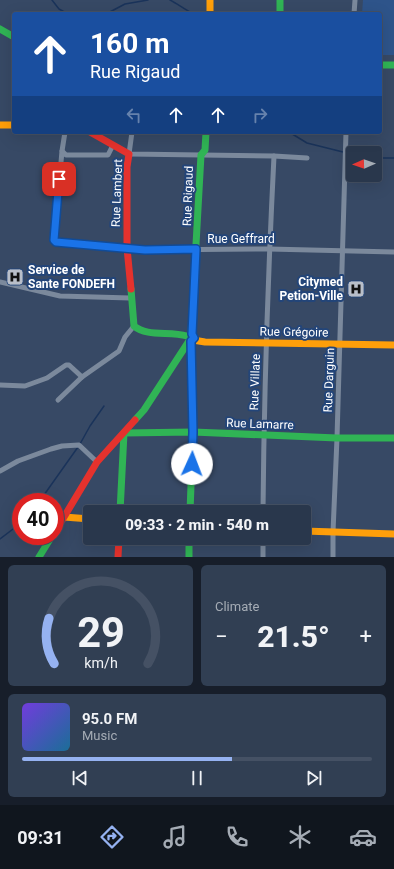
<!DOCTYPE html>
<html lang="en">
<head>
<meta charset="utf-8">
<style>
	body { margin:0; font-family:Roboto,sans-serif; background:#313f53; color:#f1f3f6; height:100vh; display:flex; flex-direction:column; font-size:15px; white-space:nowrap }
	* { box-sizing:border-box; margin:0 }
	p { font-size:13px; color:#a5acb5 }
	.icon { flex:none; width:22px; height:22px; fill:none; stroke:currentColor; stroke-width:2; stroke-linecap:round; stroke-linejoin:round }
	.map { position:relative; height:557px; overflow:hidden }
	.side { display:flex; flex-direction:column; gap:8px; padding:8px; background:#171e2a; flex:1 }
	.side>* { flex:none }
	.hud { position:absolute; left:12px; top:12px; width:370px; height:122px; border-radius:4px; box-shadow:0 4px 16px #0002,0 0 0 1px #455164; background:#1a4fa0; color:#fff; overflow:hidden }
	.needle { width:26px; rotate:268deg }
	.controls { position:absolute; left:346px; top:146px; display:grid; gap:8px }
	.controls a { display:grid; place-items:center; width:36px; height:36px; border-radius:4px; background:#29374c; box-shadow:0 4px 16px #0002,0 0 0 1px #455164; font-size:20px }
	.speed { position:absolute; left:12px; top:493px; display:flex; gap:8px; font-size:20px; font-weight:700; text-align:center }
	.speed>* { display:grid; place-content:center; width:52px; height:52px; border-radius:50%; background:#29374c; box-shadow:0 4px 16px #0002,0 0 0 1px #455164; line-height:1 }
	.speed .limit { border:6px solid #d22; background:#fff; color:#111 }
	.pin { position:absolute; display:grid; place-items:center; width:34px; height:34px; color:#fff; margin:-17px; border-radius:8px; box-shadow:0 2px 6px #0006 }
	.me { position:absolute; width:44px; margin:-22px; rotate:2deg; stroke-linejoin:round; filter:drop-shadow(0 0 3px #0008) }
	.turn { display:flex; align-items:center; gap:14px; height:84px; padding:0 12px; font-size:18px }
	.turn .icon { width:52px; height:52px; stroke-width:2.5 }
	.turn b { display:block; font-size:28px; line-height:34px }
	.lanes { display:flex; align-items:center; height:38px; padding:0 12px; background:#0003; justify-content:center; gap:20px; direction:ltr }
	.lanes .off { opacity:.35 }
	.big { font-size:30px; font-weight:800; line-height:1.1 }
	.side .card { flex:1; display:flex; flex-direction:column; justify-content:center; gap:6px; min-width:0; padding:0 14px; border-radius:6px; background:#313f53 }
	.side .dial { align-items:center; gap:0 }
	.dial svg { height:104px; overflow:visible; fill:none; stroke:#455164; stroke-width:7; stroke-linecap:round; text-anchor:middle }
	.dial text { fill:#f1f3f6; stroke:none }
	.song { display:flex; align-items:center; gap:12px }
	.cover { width:48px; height:48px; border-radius:6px; background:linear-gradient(135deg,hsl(260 70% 55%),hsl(200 70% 35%)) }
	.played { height:4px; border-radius:2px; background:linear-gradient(90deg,#95b2f1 60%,#455164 60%) }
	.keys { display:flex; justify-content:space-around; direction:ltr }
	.heat { display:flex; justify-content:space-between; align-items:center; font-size:22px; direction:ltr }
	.side .tiles { flex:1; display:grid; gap:8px; grid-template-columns:1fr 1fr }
	.card:last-child { grid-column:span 2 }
	.trip { position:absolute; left:83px; top:505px; width:228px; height:40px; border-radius:4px; background:#29374c; box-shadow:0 4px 16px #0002,0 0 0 1px #455164; font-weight:800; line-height:40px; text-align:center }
	.tabs { display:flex; height:64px; justify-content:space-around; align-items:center; background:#10161e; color:#a5acb5 }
	.tabs .icon { width:28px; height:28px }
	.tabs .active { color:#95b2f1 }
	.tabs b { font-size:18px; color:#f1f3f6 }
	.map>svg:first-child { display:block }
	.green { fill:#2e548a }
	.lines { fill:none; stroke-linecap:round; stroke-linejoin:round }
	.stream { stroke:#1a335a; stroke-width:1.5 }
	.street { stroke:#7b899c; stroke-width:5 }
	.fast { stroke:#30b455; stroke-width:7 }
	.slow { stroke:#ff9f0a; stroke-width:7 }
	.jam { stroke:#e5322d; stroke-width:7 }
	.route-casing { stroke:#114b97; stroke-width:10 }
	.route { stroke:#1a73e8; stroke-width:7 }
	.labels { text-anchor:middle; stroke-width:4; stroke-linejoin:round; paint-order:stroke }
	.street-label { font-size:12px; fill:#fff; stroke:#234579 }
	.poi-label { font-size:12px; font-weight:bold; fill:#fff; stroke:#234579; text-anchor:start }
</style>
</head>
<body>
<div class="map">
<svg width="394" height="557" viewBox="0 0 394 557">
	<rect width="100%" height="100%" fill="#374965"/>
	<path class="green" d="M 363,0 L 394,0 L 394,55 L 380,55 L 380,14 L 362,14 Z"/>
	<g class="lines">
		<g class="stream">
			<path d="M 52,0 L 59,9 L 68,14"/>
			<path d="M 170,0 C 178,4 185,10 194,14"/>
			<path d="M 106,14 L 125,4 L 148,0"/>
			<path d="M 289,132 L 307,143 L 343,152"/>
			<path d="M 347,153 L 353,154"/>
			<path d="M 375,158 L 394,158"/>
			<path d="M 80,444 L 90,426 L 104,406"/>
			<path d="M 39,502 L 78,447"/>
			<path d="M 0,539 L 21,523"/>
		</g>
		<g class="street">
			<path d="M 354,14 L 355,0"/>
			<path d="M 65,132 L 62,151 L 54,240 L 56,242 L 145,250 L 269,249 L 394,252"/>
			<path d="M 132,132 L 129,154 L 274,156 L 307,158"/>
			<path d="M 62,151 L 66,155 L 108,155 L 113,145"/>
			<path d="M 0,282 L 60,296 L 130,298"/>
			<path d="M 0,385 L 25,386 L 47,378 L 66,365 L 69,365 L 82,377"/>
			<path d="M 58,400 L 82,377 L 119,351 L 125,337 L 134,326"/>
			<path d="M 0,471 L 18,461 L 51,449 L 62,446 L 79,445 L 97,462"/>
			<path d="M 263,512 C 264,393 268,275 274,156"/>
			<path d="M 263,557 L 263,538"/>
			<path d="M 333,557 L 333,532 L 337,438 L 346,132"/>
		</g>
		<g class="fast">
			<path d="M 280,0 L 280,14"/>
			<path d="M 0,29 L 14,37"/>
			<path d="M 380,65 L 394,65"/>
			<path d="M 131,289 L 134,326 C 147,337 169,331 187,336"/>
			<path d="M 191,334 L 201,155 L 205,150 L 206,132"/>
			<path d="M 135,420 L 144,410 L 189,341"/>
			<path d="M 124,433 L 193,432 L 337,438 L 394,438"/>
			<path d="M 120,512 L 124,433"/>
			<path d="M 190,512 L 193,432 L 191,341"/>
			<path d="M 189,538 L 189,557"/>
			<path d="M 39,557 L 52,536"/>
		</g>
		<g class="slow">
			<path d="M 210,0 L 210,14"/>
			<path d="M 0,125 L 14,125"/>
			<path d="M 193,340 L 205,342 L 394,345"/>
			<path d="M 64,517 L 90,519"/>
			<path d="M 304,531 L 394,534"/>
		</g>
		<g class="jam">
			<path d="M 90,132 L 129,154 L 127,167 L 127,248 L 131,289"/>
			<path d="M 55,532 L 97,462 L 135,420"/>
			<path d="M 118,557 L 119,538"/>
		</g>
	</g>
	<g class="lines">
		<g class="route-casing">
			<path id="route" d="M 59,179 L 54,240 L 56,242 L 145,250 L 196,249 L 192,334 L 194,338 L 191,341 L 193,432 L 192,464"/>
		</g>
		<use href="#route" class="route"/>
	</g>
	<defs>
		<g id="hospital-square" transform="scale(0.9)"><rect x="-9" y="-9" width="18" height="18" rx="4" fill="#b9bfc9" stroke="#234579"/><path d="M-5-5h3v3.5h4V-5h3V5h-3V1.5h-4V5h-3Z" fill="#111"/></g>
	</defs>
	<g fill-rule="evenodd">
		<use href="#hospital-square" x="15" y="277"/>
		<use href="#hospital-square" x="356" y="289"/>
	</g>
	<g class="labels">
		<g class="street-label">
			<text transform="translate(117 193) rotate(-88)" y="4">Rue Lambert</text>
			<text transform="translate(188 196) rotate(-88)" y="4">Rue Rigaud</text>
			<text x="241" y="243">Rue Geffrard</text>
			<text transform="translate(294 332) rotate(1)" y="4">Rue Grégoire</text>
			<text transform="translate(329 380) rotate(-88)" y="4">Rue Darguin</text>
			<text transform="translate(255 382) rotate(-88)" y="4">Rue Villate</text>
			<text transform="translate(260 424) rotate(2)" y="4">Rue Lamarre</text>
		</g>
		<g class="poi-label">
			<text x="28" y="274">Service de<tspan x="28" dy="14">Sante FONDEFH</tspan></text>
			<text x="343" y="286" text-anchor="end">Citymed<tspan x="343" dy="14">Petion-Ville</tspan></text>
		</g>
	</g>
</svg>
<div class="controls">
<a><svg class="needle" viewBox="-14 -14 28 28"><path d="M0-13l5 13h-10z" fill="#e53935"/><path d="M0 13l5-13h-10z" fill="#a5acb5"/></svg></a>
</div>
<div class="speed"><div class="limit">40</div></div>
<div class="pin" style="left:59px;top:179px;background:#d93025"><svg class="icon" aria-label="arrive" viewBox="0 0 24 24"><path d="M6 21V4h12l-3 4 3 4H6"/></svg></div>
<svg class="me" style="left:192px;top:464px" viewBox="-20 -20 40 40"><circle r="19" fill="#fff"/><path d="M0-13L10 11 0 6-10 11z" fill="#1a73e8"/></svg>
<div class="trip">09:33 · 2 min · 540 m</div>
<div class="hud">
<div class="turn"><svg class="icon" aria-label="ahead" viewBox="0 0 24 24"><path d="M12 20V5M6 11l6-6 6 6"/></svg><div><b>160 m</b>Rue Rigaud</div></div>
<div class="lanes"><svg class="icon off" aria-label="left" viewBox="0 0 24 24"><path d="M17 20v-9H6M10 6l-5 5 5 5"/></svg><svg class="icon" aria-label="ahead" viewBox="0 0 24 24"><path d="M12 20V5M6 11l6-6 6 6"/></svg><svg class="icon" aria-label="ahead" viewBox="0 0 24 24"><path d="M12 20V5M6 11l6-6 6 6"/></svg><svg class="icon off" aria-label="right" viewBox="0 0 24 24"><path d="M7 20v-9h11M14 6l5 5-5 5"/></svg></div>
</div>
</div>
<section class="side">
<div class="tiles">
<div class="card dial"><svg viewBox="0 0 100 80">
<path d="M14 69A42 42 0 1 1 86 69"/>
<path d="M14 69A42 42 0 0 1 10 34" stroke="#95b2f1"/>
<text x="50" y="56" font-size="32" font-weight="700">29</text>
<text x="50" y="72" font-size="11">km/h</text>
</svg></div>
<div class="card"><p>Climate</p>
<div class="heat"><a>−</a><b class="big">21.5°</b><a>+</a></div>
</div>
<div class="card">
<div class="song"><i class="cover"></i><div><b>95.0 FM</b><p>Music</p></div></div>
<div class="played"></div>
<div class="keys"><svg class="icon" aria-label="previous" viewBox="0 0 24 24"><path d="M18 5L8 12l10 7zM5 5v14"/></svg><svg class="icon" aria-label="pause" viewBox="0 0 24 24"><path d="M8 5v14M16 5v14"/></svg><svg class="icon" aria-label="next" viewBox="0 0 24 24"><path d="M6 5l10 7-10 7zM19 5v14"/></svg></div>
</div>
</div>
</section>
<nav class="tabs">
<b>09:31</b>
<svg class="icon active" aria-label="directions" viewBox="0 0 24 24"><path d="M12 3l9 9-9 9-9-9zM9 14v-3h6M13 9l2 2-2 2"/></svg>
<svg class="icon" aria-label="music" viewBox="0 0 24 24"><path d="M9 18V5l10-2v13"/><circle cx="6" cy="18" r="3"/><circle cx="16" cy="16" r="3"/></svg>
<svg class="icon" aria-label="phone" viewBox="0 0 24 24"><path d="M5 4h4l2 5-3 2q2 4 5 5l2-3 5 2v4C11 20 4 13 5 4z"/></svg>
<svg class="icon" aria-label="climate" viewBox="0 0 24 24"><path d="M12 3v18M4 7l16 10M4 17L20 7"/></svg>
<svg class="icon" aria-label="car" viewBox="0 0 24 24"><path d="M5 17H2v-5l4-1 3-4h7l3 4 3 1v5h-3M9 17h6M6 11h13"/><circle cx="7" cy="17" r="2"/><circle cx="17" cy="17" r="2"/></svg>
</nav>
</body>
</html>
